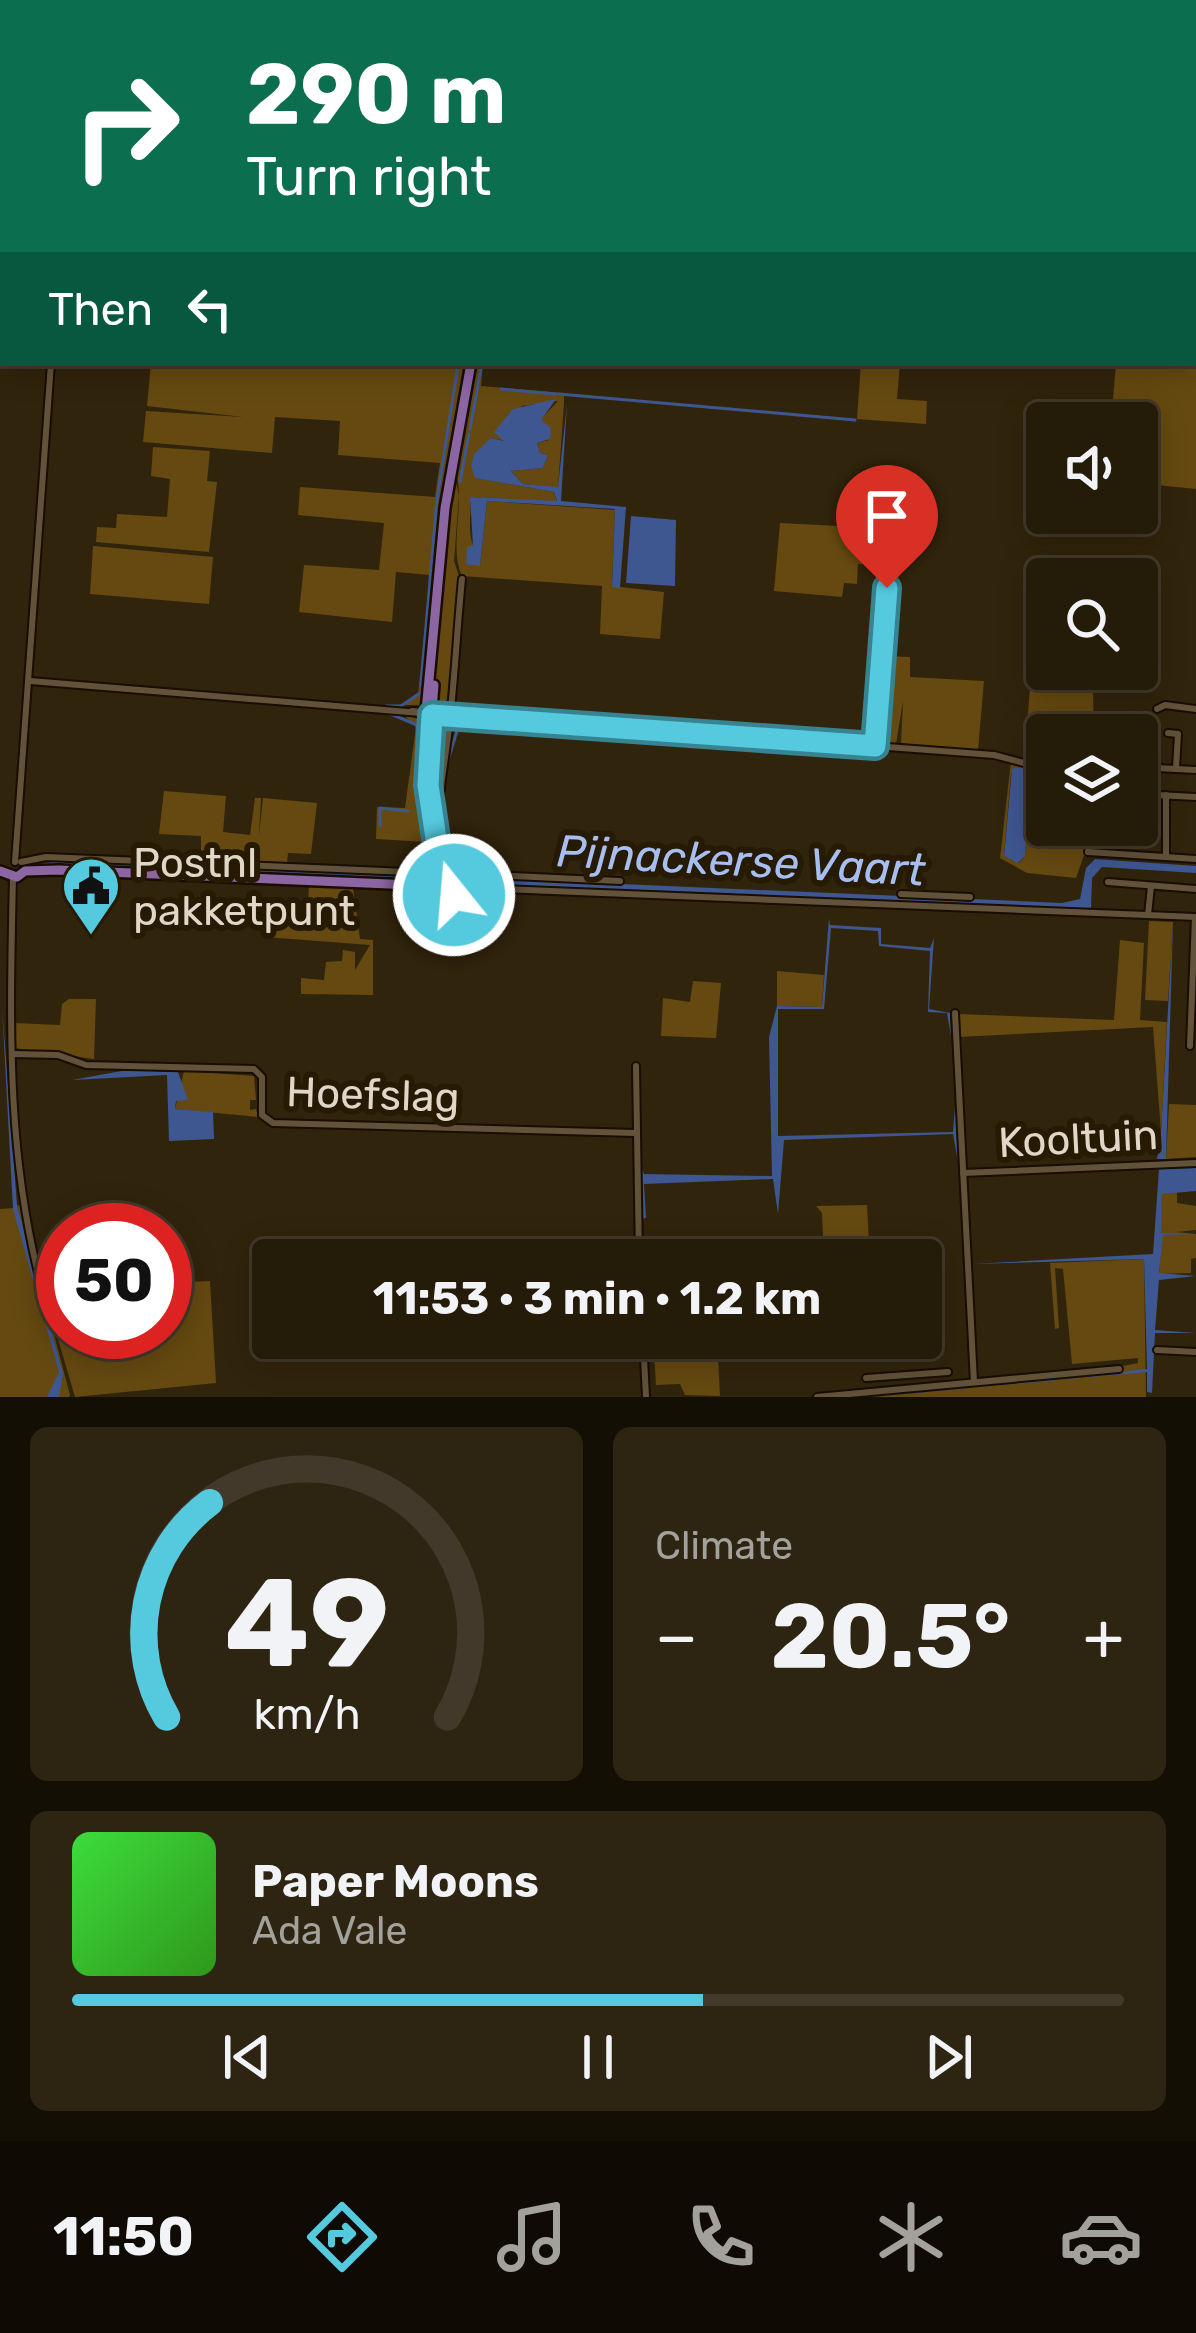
<!DOCTYPE html>
<html lang="en">
<head>
<meta charset="utf-8">
<style>
	body { margin:0; font-family:Rubik,sans-serif; background:#2d2412; color:#f1f3f6; height:100vh; display:flex; flex-direction:column; font-size:45px; white-space:nowrap }
	* { box-sizing:border-box; margin:0 }
	p { font-size:39px; color:#a3a19c }
	.icon { flex:none; width:66px; height:66px; fill:none; stroke:currentColor; stroke-width:2; stroke-linecap:round; stroke-linejoin:round }
	.map { position:relative; height:1397px; overflow:hidden }
	.sheet { display:flex; flex-direction:column; gap:30px; padding:30px; background:#140f05; flex:1 }
	.sheet>* { flex:none }
	.hud { position:absolute; left:0px; top:0px; width:1197px; height:366px; box-shadow:0 6px 30px #0003,0 0 0 3px #42392a; background:#0b6e4f; color:#fff; overflow:hidden }
	.tools { position:absolute; left:1026px; top:402px; display:grid; gap:24px }
	.tools a { display:grid; place-items:center; width:132px; height:132px; border-radius:12px; background:#251b09; box-shadow:0 6px 30px #0003,0 0 0 3px #42392a; font-size:60px }
	.speed { position:absolute; left:36px; top:1203px; display:flex; gap:24px; font-size:60px; font-weight:700; text-align:center }
	.speed>* { display:grid; place-content:center; width:156px; height:156px; border-radius:50%; background:#251b09; box-shadow:0 6px 30px #0003,0 0 0 3px #42392a; line-height:1 }
	.speed .limit { border:18px solid #d22; background:#fff; color:#111 }
	.pin { position:absolute; display:grid; place-items:center; width:102px; height:102px; color:#fff; margin:-123px -51px; border-radius:50% 50% 50% 0; rotate:-45deg; box-shadow:0 0 12px #0007 }
	.pin .icon { rotate:45deg }
	.me { position:absolute; width:132px; margin:-66px; rotate:343deg; stroke-linejoin:round; filter:drop-shadow(0 0 9px #0008) }
	.turn { display:flex; align-items:center; gap:42px; height:252px; padding:0 48px; font-size:54px }
	.turn .icon { width:156px; height:156px; stroke-width:2.5 }
	.turn b { display:block; font-size:84px; line-height:102px }
	.then { display:flex; align-items:center; height:114px; padding:0 48px; background:#0003; gap:24px; font-size:45px }
	.big { font-size:90px; font-weight:700; line-height:1.1 }
	.sheet .card { flex:1; display:flex; flex-direction:column; justify-content:center; gap:18px; min-width:0; padding:0 42px; border-radius:18px; background:#2d2412 }
	.sheet .dial { align-items:center; gap:0 }
	.dial svg { height:312px; overflow:visible; fill:none; stroke:#42392a; stroke-width:7; stroke-linecap:round; text-anchor:middle }
	.dial text { fill:#f1f3f6; stroke:none }
	.song { display:flex; align-items:center; gap:36px }
	.cover { width:144px; height:144px; border-radius:18px; background:linear-gradient(135deg,hsl(120 70% 55%),hsl(110 70% 35%)) }
	.played { height:12px; border-radius:6px; background:linear-gradient(90deg,#55cadf 60%,#42392a 60%) }
	.keys { display:flex; justify-content:space-around; direction:ltr }
	.heat { display:flex; justify-content:space-between; align-items:center; font-size:66px; direction:ltr }
	.sheet .tiles { flex:1; display:grid; gap:30px; grid-template-columns:1fr 1fr }
	.card:last-child { grid-column:span 2 }
	.trip { position:absolute; left:252px; top:1239px; width:690px; height:120px; border-radius:12px; background:#251b09; box-shadow:0 6px 30px #0003,0 0 0 3px #42392a; font-weight:700; line-height:120px; text-align:center }
	.menu { display:flex; height:192px; justify-content:space-around; align-items:center; background:#0f0b04; color:#a3a19c }
	.menu .icon { width:84px; height:84px }
	.menu .current { color:#55cadf }
	.menu b { font-size:54px; color:#f1f3f6 }
	.map>svg:first-child { display:block }
	.green { fill:#654910; fill-rule:evenodd }
	.water { fill:#3e5790 }
	.lines { fill:none; stroke-linecap:round; stroke-linejoin:round }
	.stream { stroke:#3e5790; stroke-width:3 }
	.minor-casing { stroke:#190c00; stroke-width:10 }
	.major-casing { stroke:#190c00; stroke-width:14 }
	.minor { stroke:#615239; stroke-width:6 }
	.major { stroke:#8c66a3; stroke-width:9 }
	.route-casing { stroke:#378391; stroke-width:30 }
	.route { stroke:#55cadf; stroke-width:21 }
	.labels { text-anchor:middle; stroke-width:12; stroke-linejoin:round; paint-order:stroke }
	.poi-label { font-size:42px; fill:#e0d7c9; stroke:#271a03; text-anchor:start }
	.street-label { font-size:42px; fill:#e0d7c9; stroke:#271a03 }
	.water-label { font-size:45px; font-style:italic; fill:#a6bef1; stroke:#271a03 }
</style>
</head>
<body>
<div class="map">
<svg width="1196" height="1397" viewBox="0 0 1196 1397">
	<rect width="100%" height="100%" fill="#31240c"/>
	<g class="green">
		<path d="M 583,0 L 1096,0 L 1134,3 L 583,3 Z"/>
		<path d="M 1196,319 L 1196,489 L 1137,483 L 1137,423 L 1111,423 L 1116,363 L 1194,363 Z"/>
		<path d="M 151,363 L 464,363 L 423,705 L 400,705 L 418,695 L 430,575 L 396,572 L 392,622 L 299,612 L 304,565 L 379,570 L 384,523 L 298,515 L 300,487 L 435,497 L 440,463 L 338,455 L 340,421 L 275,417 L 272,453 L 143,442 L 146,411 L 243,417 L 147,406 Z"/>
		<path d="M 478,363 L 483,363 L 481,386 L 564,393 L 564,403 L 558,488 L 523,484 L 511,471 L 543,468 L 548,455 L 540,453 L 537,443 L 549,440 L 540,427 L 528,428 L 523,420 L 533,415 L 540,420 L 558,401 L 522,406 L 498,429 L 505,441 L 491,438 L 476,478 L 554,492 L 557,502 L 470,497 C 472,514 467,529 473,545 L 468,551 L 480,566 L 487,501 L 615,510 L 612,586 L 664,592 L 660,639 L 600,634 L 602,586 L 462,576 C 449,547 464,509 457,477 Z"/>
		<path d="M 861,363 L 900,363 L 897,399 L 927,401 L 926,424 L 857,419 Z"/>
		<path d="M 472,365 L 455,477 L 459,496 L 454,561 L 460,579 L 447,711 L 435,702 C 431,589 454,476 472,365 Z"/>
		<path d="M 153,447 L 210,451 L 207,481 L 217,482 L 209,552 L 96,542 L 97,527 L 116,528 L 117,514 L 167,517 L 170,479 L 151,476 Z"/>
		<path d="M 780,523 L 878,528 L 885,537 L 883,565 L 858,564 L 857,584 L 844,583 L 842,597 L 774,591 Z"/>
		<path d="M 93,546 L 213,557 L 209,604 L 90,594 Z"/>
		<path d="M 886,656 L 910,657 L 910,677 L 984,681 L 978,750 L 901,744 L 903,701 L 896,744 L 878,743 Z"/>
		<path d="M 1030,688 L 1093,692 L 1094,734 L 1047,735 L 1047,748 L 1033,746 L 1032,738 L 1026,739 Z"/>
		<path d="M 401,712 L 422,721 L 437,872 L 427,872 L 427,842 L 376,839 L 377,807 L 405,808 L 416,727 Z"/>
		<path d="M 1011,761 L 1047,770 L 1047,825 L 1058,825 L 1058,842 L 1088,844 L 1076,878 L 1027,873 L 1000,858 ZM 1017,767 L 1030,773 L 1025,856 L 1019,863 L 1004,856 L 1011,774 Z"/>
		<path d="M 164,791 L 226,796 L 223,832 L 250,835 L 255,798 L 261,798 L 259,836 L 263,798 L 317,803 L 311,854 L 288,853 L 287,864 L 201,861 L 201,836 L 159,834 Z"/>
		<path d="M 309,886 L 353,888 L 360,939 L 373,940 L 373,995 L 301,994 L 301,978 L 324,980 L 326,962 L 342,961 L 343,950 L 355,952 L 355,970 L 370,945 L 265,937 L 266,909 L 278,910 L 282,920 L 307,921 Z"/>
		<path d="M 1149,921 L 1173,922 L 1168,1001 L 1145,1000 Z"/>
		<path d="M 1120,940 L 1144,943 L 1140,1020 L 1167,1022 L 1161,1132 L 1153,1027 L 958,1037 L 957,1014 L 1114,1020 Z"/>
		<path d="M 777,971 L 824,975 L 822,1007 L 777,1006 Z"/>
		<path d="M 693,981 L 721,983 L 716,1038 L 661,1036 L 663,998 L 690,1002 Z"/>
		<path d="M 69,999 L 96,999 L 94,1059 L 14,1048 L 14,1023 L 60,1025 L 62,1004 Z"/>
		<path d="M 184,1071 L 254,1076 L 256,1100 L 250,1100 L 250,1110 L 256,1109 L 258,1117 L 175,1109 Z"/>
		<path d="M 1169,1104 L 1196,1105 L 1196,1157 L 1166,1159 Z"/>
		<path d="M 1177,1192 L 1177,1203 L 1196,1206 L 1196,1230 L 1176,1232 L 1196,1234 L 1196,1258 L 1191,1259 L 1191,1273 L 1159,1274 L 1162,1235 L 1174,1234 L 1160,1233 L 1162,1194 Z"/>
		<path d="M 17,1205 L 20,1206 L 70,1395 L 69,1397 L 0,1397 L 0,1209 L 14,1208 L 64,1381 Z"/>
		<path d="M 867,1205 L 870,1260 L 824,1260 L 822,1213 L 816,1206 Z"/>
		<path d="M 1144,1259 L 1146,1397 L 872,1397 L 1051,1380 L 1138,1363 L 1138,1358 L 1072,1364 L 1063,1269 L 1055,1268 L 1059,1328 L 1055,1329 L 1050,1263 Z"/>
		<path d="M 210,1281 L 216,1383 L 75,1397 L 58,1339 L 158,1336 L 165,1332 L 165,1283 Z"/>
		<path d="M 653,1338 L 717,1338 L 720,1396 L 685,1395 L 680,1384 L 656,1385 Z"/>
	</g>
	<g class="water">
		<path d="M 556,399 L 541,420 L 551,428 L 550,439 L 537,443 L 540,453 L 548,455 L 543,468 L 511,471 L 523,484 L 558,487 L 567,403 L 561,501 L 626,507 L 620,588 L 612,587 L 615,509 L 487,501 L 480,566 L 466,564 L 467,547 L 473,545 L 470,497 L 557,501 L 554,492 L 475,478 L 471,466 L 474,454 L 491,438 L 504,441 L 494,432 L 513,409 Z"/>
		<path d="M 631,516 L 676,520 L 675,586 L 626,583 Z"/>
		<path d="M 1017,767 L 1028,770 L 1031,779 L 1025,856 L 1018,863 L 1004,856 L 1012,769 Z"/>
		<path d="M 1095,859 L 1196,866 L 1196,873 L 1102,867 L 1092,878 L 1091,908 L 1075,911 L 40,864 L 65,860 L 1062,903 L 1080,899 L 1086,868 Z"/>
		<path d="M 829,918 L 830,925 L 881,928 L 881,944 L 930,948 L 934,938 L 929,1009 L 950,1013 L 951,1036 L 947,1013 L 928,1012 L 930,951 L 879,946 L 878,931 L 831,928 L 824,1009 L 778,1009 L 778,1136 L 953,1132 L 955,1106 L 958,1161 L 953,1134 L 784,1140 L 778,1214 L 773,1179 L 644,1184 L 646,1218 L 640,1219 L 640,1163 L 644,1174 L 772,1176 L 769,1037 L 777,1006 L 822,1007 Z"/>
		<path d="M 1173,922 L 1166,1159 L 1157,1159 L 1161,1132 Z"/>
		<path d="M 2,1007 L 17,1205 L 63,1374 L 59,1397 L 47,1397 L 59,1372 L 13,1209 Z"/>
		<path d="M 127,1070 L 178,1072 L 188,1100 L 176,1101 L 175,1109 L 213,1112 L 214,1139 L 169,1141 L 167,1075 L 72,1080 Z"/>
		<path d="M 1196,1168 L 1196,1191 L 1162,1194 L 1161,1233 L 1196,1234 L 1163,1235 L 1159,1273 L 1196,1276 L 1159,1280 L 1155,1330 L 1196,1333 L 1155,1333 L 1152,1393 L 1147,1392 L 1147,1372 L 872,1397 L 862,1397 L 1147,1369 L 1144,1259 L 972,1264 L 1153,1254 L 1159,1169 Z"/>
	</g>
	<g class="lines">
		<g class="stream">
			<path d="M 501,389 L 556,394"/>
			<path d="M 559,394 L 855,420"/>
			<path d="M 470,429 L 482,363"/>
			<path d="M 460,482 L 469,434"/>
			<path d="M 894,574 L 897,530 L 918,532"/>
			<path d="M 421,685 L 437,499 L 458,365"/>
			<path d="M 386,706 L 401,706 L 420,693"/>
			<path d="M 391,714 L 417,725 L 417,747"/>
			<path d="M 447,763 L 457,731 L 476,721"/>
			<path d="M 443,792 L 444,812"/>
			<path d="M 380,826 L 380,808 L 408,811"/>
		</g>
		<g class="minor-casing">
			<g id="minor">
				<path d="M 0,28 L 3,36"/>
				<path d="M 0,264 L 3,264"/>
				<path d="M 0,278 L 3,278"/>
				<path d="M 462,579 C 457,628 455,678 449,727 C 444,778 428,823 453,873 L 620,881"/>
				<path d="M 30,681 L 445,715"/>
				<path d="M 1157,709 L 1165,705 L 1196,709"/>
				<path d="M 412,711 L 994,755 L 1047,769"/>
				<path d="M 1168,733 L 1178,734 L 1176,768"/>
				<path d="M 1096,735 L 1096,730 L 1133,733"/>
				<path d="M 875,746 L 890,549"/>
				<path d="M 1137,767 L 1196,770"/>
				<path d="M 1137,794 L 1196,797"/>
				<path d="M 1166,795 L 1166,856"/>
				<path d="M 1091,825 L 1088,852 L 1196,859"/>
				<path d="M 15,862 L 51,363"/>
				<path d="M 21,862 L 46,857 L 408,872"/>
				<path d="M 13,876 C 10,1021 5,1162 46,1303"/>
				<path d="M 1108,882 L 1196,889"/>
				<path d="M 453,887 L 1196,917"/>
				<path d="M 901,894 L 970,897"/>
				<path d="M 1148,915 L 1151,886"/>
				<path d="M 955,1013 L 974,1382"/>
				<path d="M 1190,1046 L 1195,917"/>
				<path d="M 12,1054 L 58,1055 L 86,1065 L 254,1069 L 262,1077 L 262,1115 L 273,1123 L 635,1133"/>
				<path d="M 636,1066 L 639,1260"/>
				<path d="M 963,1173 L 1196,1163"/>
				<path d="M 643,1338 L 646,1397"/>
				<path d="M 1157,1350 L 1196,1352"/>
				<path d="M 866,1378 L 948,1372"/>
				<path d="M 817,1397 L 1119,1369"/>
			</g>
		</g>
		<g class="major-casing">
			<g id="major">
				<path d="M 236,0 L 242,3"/>
				<path d="M 1194,63 L 1196,63"/>
				<path d="M 430,734 L 434,685"/>
				<path d="M 0,871 L 17,877 L 25,871 L 59,870 L 436,886"/>
				<path d="M 446,881 L 425,779 L 425,722 L 445,508 L 471,363"/>
				<path d="M 426,889 L 439,900 L 450,900 L 453,887 L 440,882"/>
			</g>
		</g>
		<use href="#minor" class="minor"/>
		<use href="#major" class="major"/>
	</g>
	<g class="lines">
		<g class="route-casing">
			<path id="route" d="M 454,895 L 440,865 L 428,785 L 432,715 L 875,746 L 887,588"/>
		</g>
		<use href="#route" class="route"/>
	</g>
	<defs>
		<g id="civic-pin" transform="scale(3)"><path d="M0 17L-7.5 6A9.5 9.5 0 1 1 7.5 6Z" fill="#55cadf" stroke="#271a03"/><path d="M-.6-6.5H3V-4.5H.6V-3L4-1V1h2V6H-6V1h2V-1L-.6-3ZM-1.2 2.5V6h2.4V2.5Z" fill="#111"/></g>
	</defs>
	<g fill-rule="evenodd">
		<use href="#civic-pin" x="91" y="886"/>
	</g>
	<g class="labels">
		<g class="poi-label">
			<text x="133" y="877">Postnl<tspan x="133" dy="48">pakketpunt</tspan></text>
		</g>
		<g class="street-label">
			<text transform="translate(373 1094) rotate(2)" y="15">Hoefslag</text>
			<text transform="translate(1078 1138) rotate(-3)" y="15">Kooltuin</text>
		</g>
		<g class="water-label">
			<text transform="translate(741 860) rotate(3)" y="16">Pijnackerse Vaart</text>
		</g>
	</g>
</svg>
<div class="tools">
<a><svg class="icon" aria-label="sound" viewBox="0 0 24 24"><path d="M4 9h4l5-4v14l-5-4H4zM17 9q2 3 0 6"/></svg></a>
<a><svg class="icon" aria-label="search" viewBox="0 0 24 24"><circle cx="10" cy="10" r="6"/><path d="M15 15l6 6"/></svg></a>
<a><svg class="icon" aria-label="layers" viewBox="0 0 24 24"><path d="M12 4l9 5-9 5-9-5zM3 14l9 5 9-5"/></svg></a>
</div>
<div class="speed"><div class="limit">50</div></div>
<div class="pin" style="left:887px;top:588px;background:#d93025"><svg class="icon" aria-label="arrive" viewBox="0 0 24 24"><path d="M6 21V4h12l-3 4 3 4H6"/></svg></div>
<svg class="me" style="left:454px;top:895px" viewBox="-20 -20 40 40"><circle r="17" fill="#55cadf" stroke="#fff" stroke-width="3"/><path d="M0-11L8 9 0 5-8 9z" fill="#fff"/></svg>
<div class="trip">11:53 · 3 min · 1.2 km</div>
<div class="hud">
<div class="turn"><svg class="icon" aria-label="right" viewBox="0 0 24 24"><path d="M7 20v-9h11M14 6l5 5-5 5"/></svg><div><b>290 m</b>Turn right</div></div>
<div class="then">Then<svg class="icon" aria-label="left" viewBox="0 0 24 24"><path d="M17 20v-9H6M10 6l-5 5 5 5"/></svg></div>
</div>
</div>
<section class="sheet">
<div class="tiles">
<div class="card dial"><svg viewBox="0 0 100 80">
<path d="M14 69A42 42 0 1 1 86 69"/>
<path d="M14 69A42 42 0 0 1 25 14" stroke="#55cadf"/>
<text x="50" y="56" font-size="32" font-weight="700">49</text>
<text x="50" y="72" font-size="11">km/h</text>
</svg></div>
<div class="card"><p>Climate</p>
<div class="heat"><a>−</a><b class="big">20.5°</b><a>+</a></div>
</div>
<div class="card">
<div class="song"><i class="cover"></i><div><b>Paper Moons</b><p>Ada Vale</p></div></div>
<div class="played"></div>
<div class="keys"><svg class="icon" aria-label="previous" viewBox="0 0 24 24"><path d="M18 5L8 12l10 7zM5 5v14"/></svg><svg class="icon" aria-label="pause" viewBox="0 0 24 24"><path d="M8 5v14M16 5v14"/></svg><svg class="icon" aria-label="next" viewBox="0 0 24 24"><path d="M6 5l10 7-10 7zM19 5v14"/></svg></div>
</div>
</div>
</section>
<nav class="menu">
<b>11:50</b>
<svg class="icon current" aria-label="directions" viewBox="0 0 24 24"><path d="M12 3l9 9-9 9-9-9zM9 14v-3h6M13 9l2 2-2 2"/></svg>
<svg class="icon" aria-label="music" viewBox="0 0 24 24"><path d="M9 18V5l10-2v13"/><circle cx="6" cy="18" r="3"/><circle cx="16" cy="16" r="3"/></svg>
<svg class="icon" aria-label="phone" viewBox="0 0 24 24"><path d="M5 4h4l2 5-3 2q2 4 5 5l2-3 5 2v4C11 20 4 13 5 4z"/></svg>
<svg class="icon" aria-label="climate" viewBox="0 0 24 24"><path d="M12 3v18M4 7l16 10M4 17L20 7"/></svg>
<svg class="icon" aria-label="car" viewBox="0 0 24 24"><path d="M5 17H2v-5l4-1 3-4h7l3 4 3 1v5h-3M9 17h6M6 11h13"/><circle cx="7" cy="17" r="2"/><circle cx="17" cy="17" r="2"/></svg>
</nav>
</body>
</html>
